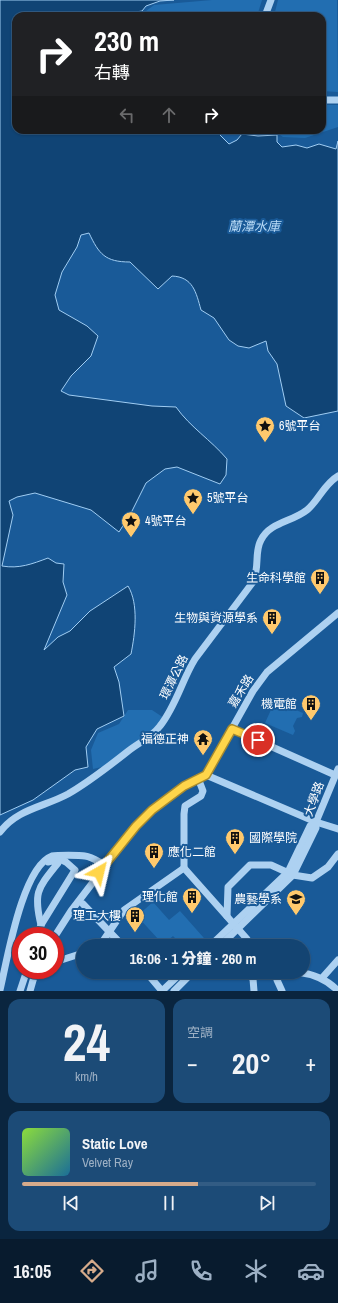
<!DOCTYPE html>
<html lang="zh-TW">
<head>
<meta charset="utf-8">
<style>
	body { margin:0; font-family:"Archivo Narrow","Noto Sans TC",sans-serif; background:#1c4b77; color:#f1f3f6; height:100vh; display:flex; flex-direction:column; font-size:15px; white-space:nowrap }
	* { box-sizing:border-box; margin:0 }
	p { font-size:13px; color:#9db0c4 }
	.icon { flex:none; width:22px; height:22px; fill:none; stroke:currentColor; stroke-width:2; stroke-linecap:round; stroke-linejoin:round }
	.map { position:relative; height:991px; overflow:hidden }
	.drawer { display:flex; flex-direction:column; gap:8px; padding:8px; background:#0a253f; flex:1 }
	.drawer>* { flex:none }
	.guide { position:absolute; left:12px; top:12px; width:314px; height:122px; border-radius:12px; box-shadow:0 1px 3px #0004,0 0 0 1px #325c84; background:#202124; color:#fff; overflow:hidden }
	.speed { position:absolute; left:12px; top:927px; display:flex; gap:8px; font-size:20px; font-weight:700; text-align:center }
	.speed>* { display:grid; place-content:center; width:52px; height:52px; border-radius:50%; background:#134472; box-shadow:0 1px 3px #0004,0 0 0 1px #325c84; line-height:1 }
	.speed .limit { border:6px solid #d22; background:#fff; color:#111 }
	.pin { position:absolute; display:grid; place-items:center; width:34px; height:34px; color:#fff; margin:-17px; border:2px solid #fff; border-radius:50%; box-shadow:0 1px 4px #0007 }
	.me { position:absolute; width:44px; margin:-22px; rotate:37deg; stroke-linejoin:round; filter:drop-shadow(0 0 3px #0008) }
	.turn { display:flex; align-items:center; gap:14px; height:84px; padding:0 16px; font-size:18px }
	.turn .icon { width:52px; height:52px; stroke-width:2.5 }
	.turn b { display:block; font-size:28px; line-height:34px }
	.lanes { display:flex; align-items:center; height:38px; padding:0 16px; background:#0003; justify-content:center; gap:20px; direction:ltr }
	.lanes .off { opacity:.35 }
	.big { font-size:30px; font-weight:800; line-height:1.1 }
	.drawer .tile { flex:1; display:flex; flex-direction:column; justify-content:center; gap:6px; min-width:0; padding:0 14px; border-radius:12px; background:#1c4b77 }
	.drawer .dial { align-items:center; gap:0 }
	.dial b { font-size:52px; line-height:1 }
	.song { display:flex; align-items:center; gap:12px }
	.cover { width:48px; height:48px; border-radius:6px; background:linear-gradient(135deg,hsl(90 70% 55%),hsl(200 70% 35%)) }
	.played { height:4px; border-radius:2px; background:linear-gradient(90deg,#d6ab8b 60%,#325c84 60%) }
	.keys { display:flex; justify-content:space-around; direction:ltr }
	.heat { display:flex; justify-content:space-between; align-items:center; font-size:22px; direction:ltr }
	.drawer .tiles { flex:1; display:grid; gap:8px; grid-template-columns:1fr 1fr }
	.tile:last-child { grid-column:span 2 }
	.trip { position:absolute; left:76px; top:939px; width:234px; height:40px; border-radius:20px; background:#134472; box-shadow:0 1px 3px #0004,0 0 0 1px #325c84; font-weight:800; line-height:40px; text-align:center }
	.tab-bar { display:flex; height:64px; justify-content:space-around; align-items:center; background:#081b2e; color:#9db0c4 }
	.tab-bar .icon { width:28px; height:28px }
	.tab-bar .active { color:#d6ab8b }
	.tab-bar b { font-size:18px; color:#f1f3f6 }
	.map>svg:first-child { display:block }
	.green { fill:#226eb1 }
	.water { fill:#104475; stroke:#a0cdf3 }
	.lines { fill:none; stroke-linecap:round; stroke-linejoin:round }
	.minor { stroke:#add1f1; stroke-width:7 }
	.route-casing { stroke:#a68a30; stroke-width:10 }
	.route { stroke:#ffd54a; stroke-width:7 }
	.labels { text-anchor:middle; stroke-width:4; stroke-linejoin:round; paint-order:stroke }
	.poi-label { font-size:12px; fill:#fff; stroke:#195a98; text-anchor:end }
	.street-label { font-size:12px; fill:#fff; stroke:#195a98 }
	.water-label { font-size:13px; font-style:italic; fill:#b9dbf7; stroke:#195a98 }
</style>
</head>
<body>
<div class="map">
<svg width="338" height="991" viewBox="0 0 338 991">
	<rect width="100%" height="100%" fill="#195a98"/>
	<g class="green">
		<path d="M 212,0 L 262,0 L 257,16 L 130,16 L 142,14 L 154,5 Z"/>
		<path d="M 278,0 L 337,0 L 338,92 L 322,91 L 322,16 L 274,16 Z"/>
		<path d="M 322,105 L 338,105 L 338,127 L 305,138 L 283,137 L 274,131 L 251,130 L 322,130 Z"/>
		<path d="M 275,701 L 303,713 L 302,717 L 297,718 L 293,726 L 295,731 L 293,735 L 265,723 Z"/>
		<path d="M 128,710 L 152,710 L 164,718 L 150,733 L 127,748 L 106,766 L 93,769 L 91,750 L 98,733 L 119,724 Z"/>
		<path d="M 153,902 L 169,920 L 180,911 L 211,946 L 183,946 L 173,936 L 167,941 L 159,940 L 137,916 Z"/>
	</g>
	<path class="water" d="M 0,0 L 174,0 L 160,1 L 146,6 L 142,11 L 112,16 L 16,16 L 16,130 L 222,130 L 220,135 L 229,144 L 237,140 L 242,134 L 258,136 L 277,135 L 277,142 L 282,147 L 296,145 L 307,148 L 319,144 L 336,149 L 338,141 L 338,411 L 304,418 L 286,406 L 277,364 L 268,351 L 266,341 L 249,348 L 238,346 L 229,340 L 214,318 L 201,310 C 196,292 193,277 172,276 L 158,289 L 130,262 C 105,262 99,254 89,233 L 81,235 L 77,247 L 62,272 L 55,295 L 59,310 L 87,326 L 98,336 L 91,356 L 71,376 L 61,391 L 69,395 L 152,406 L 176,407 C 190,427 211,440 227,459 L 226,475 L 220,484 L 177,467 L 165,469 L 146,483 L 131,513 L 119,532 L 91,510 L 35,493 L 17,497 L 9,501 L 13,515 L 2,566 C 19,569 32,564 48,558 L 56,563 L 64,564 L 63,582 L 67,595 L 44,650 L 58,637 L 70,631 L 90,611 L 128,586 C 139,604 135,634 131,654 L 114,667 L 119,682 L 124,716 L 97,729 L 86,747 L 88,767 L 75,770 L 33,800 L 0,815 Z"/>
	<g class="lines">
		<g class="minor">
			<path d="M 265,16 L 271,0"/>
			<path d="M 322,100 L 338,100"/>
			<path d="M 232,729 L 335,775"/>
			<path d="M 206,775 L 316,822 L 338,829"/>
			<path d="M 0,832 C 17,809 44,807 68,794 C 89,782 108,767 127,752 C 138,743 151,738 160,726 C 176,706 182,680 195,659 L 253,582 C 260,567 254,552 261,540 C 270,522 292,522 307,510 C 319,500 324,484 338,476"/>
			<path d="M 184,868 L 184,814 L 185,806 L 201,796 L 203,791 L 198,778"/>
			<path d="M 83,904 L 123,946"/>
			<path d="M 227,916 L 228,887 L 250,865 L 271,865 L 293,875 L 312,878 L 328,867 L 338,854"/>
			<path d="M 41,925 C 33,892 38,888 58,863 L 52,861 L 48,862"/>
			<path d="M 37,936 L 41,925 L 75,870 L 66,862 L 58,858"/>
			<path d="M 55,936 L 71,911 L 136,826 L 152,810 L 184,786 L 206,775 L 253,691 L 267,672 L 338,613"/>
			<path d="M 95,946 L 103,941 L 124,910 L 184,868 L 247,939 L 240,946"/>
			<path d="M 210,946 L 288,872 L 310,826 L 316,822"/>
			<path d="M 220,946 L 293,875 L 316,828 L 316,822 L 338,769"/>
			<path d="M 55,962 L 83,953"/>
			<path d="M 146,972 L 162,991"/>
			<path d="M 246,972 L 253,979 L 254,991"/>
			<path d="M 297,972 C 313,974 327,979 338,991"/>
			<path d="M 322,978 L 338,960"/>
			<path d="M 0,990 C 7,961 22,867 52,856 C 57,855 80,855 85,856 C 92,857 99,862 105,865"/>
			<path d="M 20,991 L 27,970"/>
			<path d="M 30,991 L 36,970"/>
			<path d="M 162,991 L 182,972"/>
			<path d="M 174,991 L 193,972"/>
			<path d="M 282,991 L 277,980 L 283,972"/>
		</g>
	</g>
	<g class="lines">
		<g class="route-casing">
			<path id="route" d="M 99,872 L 136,826 L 152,810 L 184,786 L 206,775 L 232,729 L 258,740"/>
		</g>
		<use href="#route" class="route"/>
	</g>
	<defs>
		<g id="sight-pin" transform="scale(1)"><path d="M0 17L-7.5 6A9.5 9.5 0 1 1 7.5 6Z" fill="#ffc96d" stroke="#195a98"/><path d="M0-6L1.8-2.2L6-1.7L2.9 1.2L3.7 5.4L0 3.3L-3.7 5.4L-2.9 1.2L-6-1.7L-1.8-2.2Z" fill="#111"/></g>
		<g id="building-pin" transform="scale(1)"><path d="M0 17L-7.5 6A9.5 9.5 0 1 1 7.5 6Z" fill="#ffc96d" stroke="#195a98"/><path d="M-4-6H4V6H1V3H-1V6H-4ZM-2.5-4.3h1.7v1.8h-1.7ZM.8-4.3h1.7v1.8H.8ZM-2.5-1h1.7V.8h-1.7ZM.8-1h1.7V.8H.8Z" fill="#111"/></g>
		<g id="temple-pin" transform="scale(1)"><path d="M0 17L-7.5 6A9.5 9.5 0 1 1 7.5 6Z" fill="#ffc96d" stroke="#195a98"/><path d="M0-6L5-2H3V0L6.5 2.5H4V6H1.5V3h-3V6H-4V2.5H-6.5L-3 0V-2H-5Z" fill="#111"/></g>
		<g id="university-pin" transform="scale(1)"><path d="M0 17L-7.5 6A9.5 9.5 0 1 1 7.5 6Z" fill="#ffc96d" stroke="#195a98"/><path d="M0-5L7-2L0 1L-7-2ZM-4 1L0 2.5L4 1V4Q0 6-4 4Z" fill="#111"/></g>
	</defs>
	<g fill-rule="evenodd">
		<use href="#sight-pin" x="265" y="426"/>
		<use href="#sight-pin" x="193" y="498"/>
		<use href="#sight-pin" x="131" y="521"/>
		<use href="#building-pin" x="320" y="578"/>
		<use href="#building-pin" x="272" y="618"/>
		<use href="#building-pin" x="311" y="704"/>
		<use href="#temple-pin" x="203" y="739"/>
		<use href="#building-pin" x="235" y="838"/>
		<use href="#building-pin" x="154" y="852"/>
		<use href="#building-pin" x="192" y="897"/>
		<use href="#university-pin" x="296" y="899"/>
		<use href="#building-pin" x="135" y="916"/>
	</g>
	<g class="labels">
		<g class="poi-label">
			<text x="279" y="430" text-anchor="start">6號平台</text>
			<text x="207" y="502" text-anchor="start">5號平台</text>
			<text x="145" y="525" text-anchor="start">4號平台</text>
			<text x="306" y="582">生命科學館</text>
			<text x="258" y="622">生物與資源學系</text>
			<text x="297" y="708">機電館</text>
			<text x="189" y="743">福德正神</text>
			<text x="249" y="842" text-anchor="start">國際學院</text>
			<text x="168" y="856" text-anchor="start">應化二館</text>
			<text x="178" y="901">理化館</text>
			<text x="282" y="903">農藝學系</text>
			<text x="121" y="920">理工大樓</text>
		</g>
		<g class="street-label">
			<text transform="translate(174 677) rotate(-64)" y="4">環潭公路</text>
			<text transform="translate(241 691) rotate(-58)" y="4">嘉禾路</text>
			<text transform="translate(314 799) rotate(-70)" y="4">大學路</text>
		</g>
		<g class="water-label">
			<text x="254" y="231">蘭潭水庫</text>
		</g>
	</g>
</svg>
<div class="speed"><div class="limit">30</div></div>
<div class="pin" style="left:258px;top:740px;background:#d93025"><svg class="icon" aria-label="arrive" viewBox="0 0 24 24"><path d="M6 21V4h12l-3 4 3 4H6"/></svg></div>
<svg class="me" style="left:99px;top:872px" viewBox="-20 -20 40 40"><path d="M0-17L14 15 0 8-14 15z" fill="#ffd54a" stroke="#fff" stroke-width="4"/></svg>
<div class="trip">16:06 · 1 分鐘 · 260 m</div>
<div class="guide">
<div class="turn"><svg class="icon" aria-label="right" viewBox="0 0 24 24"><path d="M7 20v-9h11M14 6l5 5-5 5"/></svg><div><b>230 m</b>右轉</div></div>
<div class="lanes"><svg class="icon off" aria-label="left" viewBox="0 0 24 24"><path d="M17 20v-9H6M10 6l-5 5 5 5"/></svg><svg class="icon off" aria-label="ahead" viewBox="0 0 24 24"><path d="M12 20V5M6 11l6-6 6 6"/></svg><svg class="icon" aria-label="right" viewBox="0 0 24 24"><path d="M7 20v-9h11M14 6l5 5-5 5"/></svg></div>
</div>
</div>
<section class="drawer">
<div class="tiles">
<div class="tile dial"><b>24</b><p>km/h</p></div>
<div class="tile"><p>空調</p>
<div class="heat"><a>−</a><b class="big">20°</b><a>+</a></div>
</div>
<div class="tile">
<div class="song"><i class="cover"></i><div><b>Static Love</b><p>Velvet Ray</p></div></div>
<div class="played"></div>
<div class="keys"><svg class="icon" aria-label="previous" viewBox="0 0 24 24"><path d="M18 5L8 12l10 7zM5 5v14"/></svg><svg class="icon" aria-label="pause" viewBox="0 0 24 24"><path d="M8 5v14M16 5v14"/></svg><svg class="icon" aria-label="next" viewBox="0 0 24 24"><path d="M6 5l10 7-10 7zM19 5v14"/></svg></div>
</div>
</div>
</section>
<nav class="tab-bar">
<b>16:05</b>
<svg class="icon active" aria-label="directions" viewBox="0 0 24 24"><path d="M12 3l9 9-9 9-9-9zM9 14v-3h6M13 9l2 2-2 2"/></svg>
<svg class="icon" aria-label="music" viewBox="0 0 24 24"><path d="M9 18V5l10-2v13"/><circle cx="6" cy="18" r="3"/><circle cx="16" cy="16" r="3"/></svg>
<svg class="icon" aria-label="phone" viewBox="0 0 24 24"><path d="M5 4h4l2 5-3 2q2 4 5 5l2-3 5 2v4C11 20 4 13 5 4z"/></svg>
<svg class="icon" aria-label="climate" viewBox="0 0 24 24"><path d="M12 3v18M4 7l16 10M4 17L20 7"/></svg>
<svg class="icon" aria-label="car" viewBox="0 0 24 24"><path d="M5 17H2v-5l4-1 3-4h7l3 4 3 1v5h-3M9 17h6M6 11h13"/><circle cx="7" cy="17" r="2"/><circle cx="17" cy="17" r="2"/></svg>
</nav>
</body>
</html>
